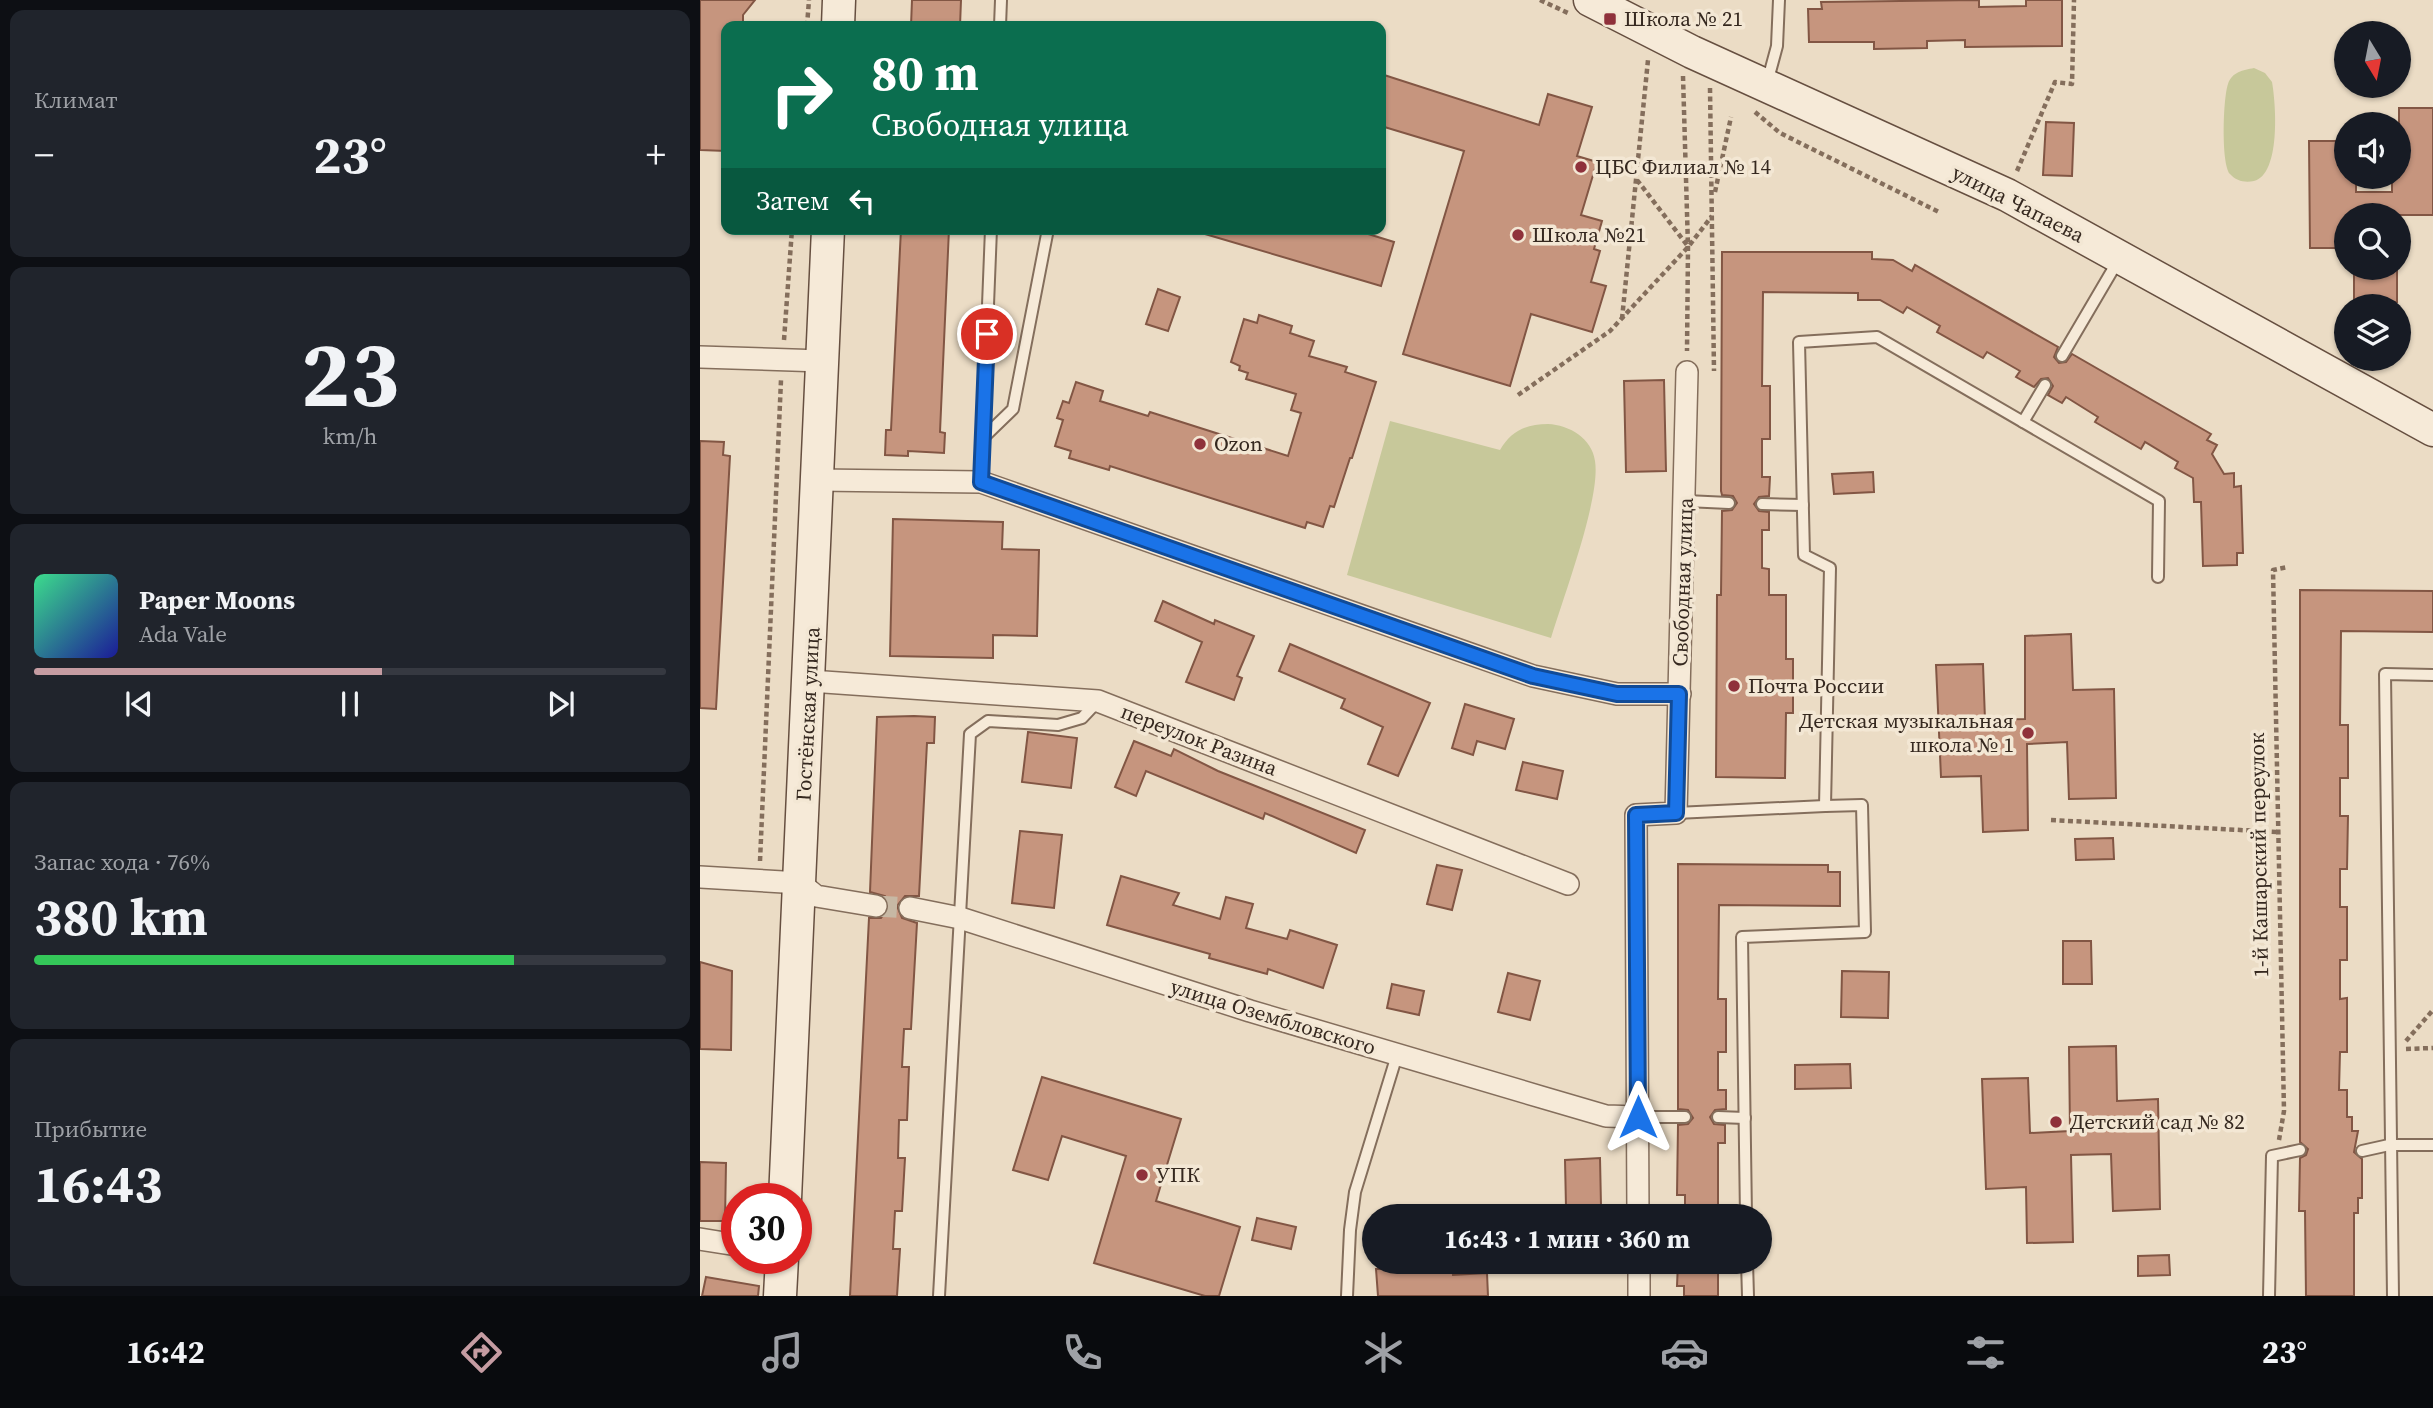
<!DOCTYPE html>
<html lang="ru">
<head>
<meta charset="utf-8">
<style>
	body { margin:0; font-family:"Source Serif 4",serif; background:#20242c; color:#f1f3f6; height:100vh; display:flex; flex-direction:column; font-size:26px; white-space:nowrap }
	* { box-sizing:border-box; margin:0 }
	p { font-size:23px; color:#9ea1a6 }
	.icon { flex:none; width:38px; height:38px; fill:none; stroke:currentColor; stroke-width:2; stroke-linecap:round; stroke-linejoin:round }
	.map { position:relative; flex:1; overflow:hidden }
	.drawer { display:flex; flex-direction:column; gap:10px; padding:10px; background:#0d0f14; width:700px }
	.drawer>* { flex:none }
	.hud { position:absolute; left:21px; top:21px; width:665px; height:214px; border-radius:14px; box-shadow:0 2px 5px #0004; background:#0b6e4f; color:#fff; overflow:hidden }
	.needle { width:46px; rotate:170deg }
	.buttons { position:absolute; left:1634px; top:21px; display:grid; gap:14px }
	.buttons a { display:grid; place-items:center; width:77px; height:77px; border-radius:50%; background:#171b24; box-shadow:0 2px 5px #0004; font-size:35px }
	.speed { position:absolute; left:21px; top:1183px; display:flex; gap:14px; font-size:35px; font-weight:700; text-align:center }
	.speed>* { display:grid; place-content:center; width:91px; height:91px; border-radius:50%; background:#171b24; box-shadow:0 2px 5px #0004; line-height:1 }
	.speed .limit { border:10px solid #d22; background:#fff; color:#111 }
	.pin { position:absolute; display:grid; place-items:center; width:60px; height:60px; color:#fff; margin:-30px; border:4px solid #fff; border-radius:50%; box-shadow:0 2px 7px #0007 }
	.me { position:absolute; width:77px; margin:-38px; rotate:0deg; stroke-linejoin:round; filter:drop-shadow(0 0 5px #0008) }
	.turn { display:flex; align-items:center; gap:24px; height:147px; padding:0 35px; font-size:32px }
	.turn .icon { width:91px; height:91px; stroke-width:2.5 }
	.turn b { display:block; font-size:49px; line-height:60px }
	.then { display:flex; align-items:center; height:66px; padding:0 35px; background:#0003; gap:14px; font-size:26px }
	.big { font-size:52px; font-weight:700; line-height:1.1 }
	.drawer .tile { flex:1; display:flex; flex-direction:column; justify-content:center; gap:10px; min-width:0; padding:0 24px; border-radius:14px; background:#20242c }
	.drawer .dial { align-items:center; gap:0 }
	.dial b { font-size:91px; line-height:1 }
	.song { display:flex; align-items:center; gap:21px }
	.cover { width:84px; height:84px; border-radius:10px; background:linear-gradient(135deg,hsl(150 70% 55%),hsl(240 70% 35%)) }
	.played { height:7px; border-radius:4px; background:linear-gradient(90deg,#c59ca2 55%,#363941 55%) }
	.keys { display:flex; justify-content:space-around; direction:ltr }
	.heat { display:flex; justify-content:space-between; align-items:center; font-size:38px; direction:ltr }
	.charge { height:10px; border-radius:5px; background:linear-gradient(90deg,#34c759 76%,#363941 0) }
	.trip { position:absolute; left:662px; top:1204px; width:410px; height:70px; border-radius:35px; background:#171b24; box-shadow:0 2px 5px #0004; font-weight:700; line-height:70px; text-align:center }
	.tab-bar { display:flex; height:112px; justify-content:space-around; align-items:center; background:#090b0e; color:#9ea1a6 }
	.tab-bar .icon { width:49px; height:49px }
	.tab-bar .selected { color:#c59ca2 }
	.tab-bar b { font-size:32px; color:#f1f3f6 }
	main { display:flex; flex:1; min-height:0 }
	.map>svg:first-child { display:block }
	.green { fill:#c7c89a }
	.building { fill:#c6957e; stroke:#825644; stroke-width:2 }
	.lines { fill:none; stroke-linecap:round; stroke-linejoin:round }
	.street-tunnel { stroke:#c7b8a4; stroke-width:21; stroke-dasharray:21 10; stroke-linecap:butt }
	.lane-casing { stroke:#846e5c; stroke-width:14 }
	.street-casing { stroke:#846e5c; stroke-width:24 }
	.secondary-casing { stroke:#664f40; stroke-width:35 }
	.path { stroke:#846e5c; stroke-width:4.5; stroke-dasharray:5 3.5; stroke-linecap:butt }
	.lane { stroke:#f6ead8; stroke-width:10 }
	.street { stroke:#f6ead8; stroke-width:21 }
	.secondary { stroke:#f6ead8; stroke-width:32 }
	.route-casing { stroke:#114b97; stroke-width:18 }
	.route { stroke:#1a73e8; stroke-width:12 }
	.poi-dot { fill:#8f313b; stroke:#f3e7d4; stroke-width:2.5 }
	.labels { text-anchor:middle; stroke-width:7; stroke-linejoin:round; paint-order:stroke }
	.poi-label { font-size:21px; fill:#35281f; stroke:#f3e7d4; text-anchor:start }
	.street-label { font-size:21px; fill:#35281f; stroke:#f3e7d4 }
</style>
</head>
<body>
<main>
<section class="drawer">
<div class="tile"><p>Климат</p>
<div class="heat"><a>−</a><b class="big">23°</b><a>+</a></div>
</div>
<div class="tile dial"><b>23</b><p>km/h</p></div>
<div class="tile">
<div class="song"><i class="cover"></i><div><b>Paper Moons</b><p>Ada Vale</p></div></div>
<div class="played"></div>
<div class="keys"><svg class="icon" aria-label="previous" viewBox="0 0 24 24"><path d="M18 5L8 12l10 7zM5 5v14"/></svg><svg class="icon" aria-label="pause" viewBox="0 0 24 24"><path d="M8 5v14M16 5v14"/></svg><svg class="icon" aria-label="next" viewBox="0 0 24 24"><path d="M6 5l10 7-10 7zM19 5v14"/></svg></div>
</div>
<div class="tile"><p>Запас хода · 76%</p><b class="big">380 km</b><div class="charge"></div></div>
<div class="tile"><p>Прибытие</p><b class="big">16:43</b></div>
</section>
<div class="map">
<svg width="1733" height="1296" viewBox="0 0 1733 1296">
	<rect width="100%" height="100%" fill="#ebdcc5"/>
	<g class="green">
		<path d="M 1554,68 L 1565,73 L 1572,82 C 1576,104 1581,174 1554,181 C 1545,183 1536,181 1530,174 C 1521,164 1523,98 1528,84 C 1532,72 1543,70 1554,68 Z"/>
		<path d="M 690,421 L 800,450 C 811,431 826,424 848,424 C 869,425 892,438 895,461 C 901,498 863,598 851,638 L 647,575 Z"/>
	</g>
	<g class="building">
		<path d="M 0,0 L 55,0 L 43,15 L 43,26 L 26,26 L 26,151 L 0,150 Z"/>
		<path d="M 212,0 L 261,0 L 260,26 L 211,26 Z"/>
		<path d="M 1279,0 L 1279,7 L 1326,6 L 1326,0 L 1362,0 L 1362,46 L 1265,47 L 1265,40 L 1227,41 L 1227,48 L 1174,49 L 1174,42 L 1109,42 L 1108,9 L 1122,9 L 1121,2 Z"/>
		<path d="M 681,74 L 839,125 L 848,94 L 892,107 L 877,156 L 897,162 L 881,215 L 902,221 L 894,249 L 900,251 L 891,282 L 906,286 L 892,332 L 831,314 L 810,386 L 703,354 L 764,151 L 681,126 Z"/>
		<path d="M 1699,108 L 1733,108 L 1733,215 L 1647,215 L 1647,248 L 1610,248 L 1609,141 L 1647,141 L 1647,177 L 1656,177 L 1656,192 L 1692,192 L 1692,177 L 1699,177 Z"/>
		<path d="M 1346,122 L 1374,123 L 1372,176 L 1343,175 Z"/>
		<path d="M 201,229 L 249,229 L 240,432 L 245,433 L 244,453 L 208,451 L 208,456 L 185,455 L 186,430 L 191,430 Z"/>
		<path d="M 506,229 L 652,229 L 694,242 L 681,286 L 505,234 Z"/>
		<path d="M 1022,252 L 1172,252 L 1172,259 L 1193,260 L 1212,271 L 1215,265 L 1358,347 L 1354,357 L 1359,363 L 1366,362 L 1372,354 L 1511,434 L 1507,440 L 1517,445 L 1512,454 L 1524,474 L 1534,473 L 1534,487 L 1541,486 L 1543,553 L 1537,553 L 1537,565 L 1503,566 L 1501,502 L 1494,502 L 1493,478 L 1475,468 L 1478,462 L 1445,442 L 1441,449 L 1395,422 L 1398,417 L 1366,397 L 1362,403 L 1348,395 L 1353,386 L 1348,378 L 1341,379 L 1334,387 L 1316,377 L 1320,371 L 1287,352 L 1283,358 L 1237,332 L 1240,326 L 1207,307 L 1203,313 L 1180,300 L 1158,300 L 1158,293 L 1063,292 L 1062,386 L 1070,386 L 1070,439 L 1062,439 L 1062,477 L 1070,477 L 1069,496 L 1059,497 L 1054,504 L 1059,511 L 1069,512 L 1069,530 L 1062,530 L 1062,568 L 1069,569 L 1069,595 L 1086,595 L 1086,659 L 1093,659 L 1093,713 L 1086,713 L 1085,778 L 1016,777 L 1017,595 L 1021,595 L 1022,511 L 1032,510 L 1037,503 L 1033,496 L 1022,495 L 1021,491 Z"/>
		<rect x="1654" y="268" width="43" height="34"/>
		<path d="M 458,289 L 480,297 L 468,331 L 446,324 Z"/>
		<path d="M 559,315 L 592,326 L 590,333 L 614,341 L 609,356 L 647,367 L 645,372 L 676,382 L 652,458 L 650,458 L 634,507 L 630,506 L 623,527 L 607,522 L 605,528 L 410,466 L 409,470 L 369,458 L 371,451 L 355,446 L 363,420 L 357,418 L 363,401 L 369,403 L 376,382 L 403,391 L 400,401 L 448,416 L 450,412 L 588,456 L 601,413 L 591,410 L 596,394 L 546,379 L 548,373 L 539,370 L 540,366 L 531,362 L 544,319 L 557,323 Z"/>
		<path d="M 964,380 L 966,471 L 926,472 L 924,381 Z"/>
		<path d="M 0,441 L 24,442 L 23,455 L 30,456 L 16,709 L 0,708 Z"/>
		<path d="M 1173,472 L 1174,492 L 1134,494 L 1132,474 Z"/>
		<path d="M 193,519 L 303,522 L 302,549 L 339,550 L 337,636 L 293,635 L 293,658 L 190,656 Z"/>
		<path d="M 1600,590 L 1733,591 L 1733,632 L 1641,631 L 1640,725 L 1648,725 L 1648,778 L 1640,778 L 1640,816 L 1648,816 L 1647,869 L 1640,869 L 1640,907 L 1647,907 L 1647,960 L 1640,960 L 1640,999 L 1647,998 L 1647,1052 L 1640,1052 L 1639,1090 L 1647,1090 L 1647,1117 L 1652,1117 L 1652,1131 L 1658,1131 L 1654,1152 L 1662,1159 L 1662,1198 L 1658,1198 L 1658,1213 L 1654,1213 L 1654,1296 L 1606,1296 L 1605,1211 L 1599,1211 L 1600,1158 L 1606,1155 L 1608,1149 L 1600,1142 Z"/>
		<path d="M 463,601 L 514,624 L 515,620 L 554,636 L 537,676 L 542,678 L 534,700 L 486,682 L 502,642 L 455,621 Z"/>
		<path d="M 1371,634 L 1373,690 L 1414,689 L 1416,798 L 1369,799 L 1367,742 L 1327,744 L 1328,830 L 1283,832 L 1281,776 L 1241,777 L 1236,665 L 1283,664 L 1285,720 L 1325,719 L 1325,636 Z"/>
		<path d="M 590,644 L 730,703 L 698,776 L 668,764 L 683,727 L 641,708 L 645,699 L 579,671 Z"/>
		<path d="M 765,704 L 814,719 L 805,749 L 777,741 L 773,755 L 752,748 Z"/>
		<path d="M 214,716 L 235,717 L 234,743 L 227,743 L 219,896 L 205,896 L 197,906 L 202,918 L 217,923 L 211,1029 L 204,1029 L 202,1067 L 209,1067 L 207,1120 L 199,1120 L 198,1158 L 205,1158 L 202,1211 L 195,1211 L 193,1249 L 200,1249 L 197,1296 L 150,1296 L 169,918 L 181,918 L 189,907 L 185,896 L 170,892 L 177,717 Z"/>
		<path d="M 328,732 L 377,738 L 371,788 L 322,782 Z"/>
		<path d="M 434,741 L 471,756 L 474,749 L 518,771 L 665,830 L 656,853 L 565,813 L 563,819 L 446,771 L 436,796 L 415,787 Z"/>
		<path d="M 823,762 L 863,771 L 857,799 L 816,790 Z"/>
		<path d="M 320,831 L 362,835 L 354,908 L 312,903 Z"/>
		<path d="M 1413,838 L 1414,859 L 1376,860 L 1375,839 Z"/>
		<path d="M 978,864 L 1128,865 L 1128,872 L 1140,872 L 1140,906 L 1019,905 L 1018,999 L 1026,999 L 1026,1052 L 1018,1052 L 1018,1090 L 1026,1090 L 1026,1109 L 1015,1110 L 1010,1117 L 1014,1124 L 1025,1125 L 1025,1143 L 1018,1143 L 1018,1216 L 985,1216 L 985,1195 L 977,1195 L 978,1125 L 988,1124 L 993,1118 L 988,1110 L 978,1109 Z"/>
		<path d="M 737,865 L 762,870 L 752,910 L 727,904 Z"/>
		<path d="M 421,876 L 479,893 L 473,905 L 520,919 L 526,897 L 553,904 L 546,928 L 587,939 L 590,930 L 637,945 L 623,988 L 568,969 L 567,974 L 509,958 L 510,954 L 407,925 Z"/>
		<path d="M 1363,941 L 1391,941 L 1392,984 L 1363,984 Z"/>
		<path d="M 0,962 L 32,971 L 31,1050 L 0,1049 Z"/>
		<path d="M 1142,971 L 1189,972 L 1188,1018 L 1141,1017 Z"/>
		<path d="M 808,973 L 840,981 L 830,1020 L 798,1012 Z"/>
		<path d="M 692,984 L 724,991 L 719,1015 L 687,1008 Z"/>
		<path d="M 1416,1046 L 1417,1101 L 1458,1099 L 1460,1209 L 1413,1211 L 1411,1154 L 1371,1155 L 1373,1242 L 1327,1243 L 1326,1187 L 1286,1189 L 1282,1079 L 1328,1078 L 1330,1133 L 1370,1131 L 1369,1047 Z"/>
		<path d="M 1150,1064 L 1151,1088 L 1095,1089 L 1095,1065 Z"/>
		<path d="M 342,1077 L 481,1119 L 456,1201 L 540,1227 L 519,1296 L 505,1296 L 394,1263 L 426,1156 L 362,1136 L 348,1180 L 313,1170 Z"/>
		<path d="M 900,1158 L 901,1206 L 866,1207 L 865,1160 Z"/>
		<path d="M 0,1162 L 26,1163 L 25,1221 L 0,1221 Z"/>
		<path d="M 557,1218 L 596,1227 L 591,1249 L 552,1240 Z"/>
		<path d="M 1469,1255 L 1470,1275 L 1438,1276 L 1438,1256 Z"/>
		<path d="M 682,1262 L 752,1262 L 753,1275 L 787,1273 L 788,1296 L 678,1296 L 676,1269 L 682,1269 Z"/>
		<path d="M 978,1262 L 1018,1262 L 1018,1296 L 984,1296 L 984,1286 L 977,1286 Z"/>
		<path d="M 6,1277 L 59,1286 L 58,1296 L 2,1296 Z"/>
	</g>
	<g class="lines">
		<path class="street-tunnel" d="M 176,906 L 210,908"/>
		<g class="lane-casing">
			<g id="lane">
				<path d="M 300,26 L 301,0"/>
				<path d="M 1067,83 L 1077,46 L 1079,0"/>
				<path d="M 1362,356 L 1419,259"/>
				<path d="M 1323,422 L 1345,385"/>
				<path d="M 283,438 L 313,409 L 348,229"/>
				<path d="M 281,482 L 291,229"/>
				<path d="M 986,501 L 1029,503"/>
				<path d="M 1062,504 L 1103,505"/>
				<path d="M 976,813 L 1125,806"/>
				<path d="M 938,1117 L 985,1117"/>
				<path d="M 1018,1117 L 1045,1118"/>
				<path d="M 1662,1151 L 1689,1145 L 1733,1145"/>
				<path d="M 1046,1216 L 1042,937 L 1165,932 L 1162,805 L 1125,806 L 1130,568 L 1104,555 L 1099,342 L 1177,337 L 1459,501 L 1458,577"/>
				<path d="M 1047,1262 L 1048,1296"/>
				<path d="M 239,1296 L 270,734 L 288,721 L 358,725 L 382,718 L 398,701"/>
				<path d="M 647,1296 L 650,1230 L 655,1192 L 697,1055"/>
				<path d="M 1569,1296 L 1572,1156 L 1600,1150"/>
				<path d="M 1693,1296 L 1685,674 L 1733,675"/>
			</g>
		</g>
		<g class="street-casing">
			<g id="street">
				<path d="M 0,357 L 122,361"/>
				<path d="M 117,480 L 281,482 L 833,676 L 917,694 L 980,694"/>
				<path d="M 110,681 L 398,701 L 868,884"/>
				<path d="M 0,877 L 100,883 L 116,896 L 176,906"/>
				<path d="M 210,908 L 260,918 L 550,1011 L 841,1097 L 906,1116 L 938,1117"/>
				<path d="M 938,1216 L 936,815 L 976,813 L 987,372"/>
				<path d="M 0,1239 L 37,1245"/>
				<path d="M 939,1262 L 939,1296"/>
			</g>
		</g>
		<g class="secondary-casing">
			<g id="secondary">
				<path d="M 890,0 L 992,52 L 1307,195 L 1733,430"/>
				<path d="M 138,26 L 139,0"/>
				<path d="M 85,1199 L 128,229"/>
				<path d="M 80,1296 L 82,1258"/>
			</g>
		</g>
		<g class="path">
			<path d="M 840,0 L 868,13"/>
			<path d="M 107,26 L 109,0"/>
			<path d="M 983,76 L 988,247 L 987,351"/>
			<path d="M 1010,88 L 1014,371"/>
			<path d="M 1055,112 L 1080,133 L 1241,213"/>
			<path d="M 1317,171 L 1355,82 L 1372,84 L 1374,0"/>
			<path d="M 937,180 L 987,245"/>
			<path d="M 1015,192 L 1031,117"/>
			<path d="M 922,319 L 948,60"/>
			<path d="M 84,340 L 92,229"/>
			<path d="M 818,395 L 910,331 L 988,247 L 1012,216"/>
			<path d="M 1351,820 L 1578,832"/>
			<path d="M 60,861 L 81,380"/>
			<path d="M 1706,1041 L 1733,1010"/>
			<path d="M 1706,1049 L 1733,1048"/>
			<path d="M 1579,1140 L 1584,1111 L 1573,570 L 1588,567"/>
		</g>
		<use href="#lane" class="lane"/>
		<use href="#street" class="street"/>
		<use href="#secondary" class="secondary"/>
	</g>
	<g class="lines">
		<g class="route-casing">
			<path id="route" d="M 287,334 L 281,482 L 833,676 L 917,694 L 979,694 L 976,813 L 936,815 L 938,1117"/>
		</g>
		<use href="#route" class="route"/>
	</g>
	<g class="poi-dot">
		<rect x="903" y="12" width="14" height="14" rx="3.5"/>
		<circle cx="881" cy="167" r="7"/>
		<circle cx="818" cy="235" r="7"/>
		<circle cx="500" cy="444" r="7"/>
		<circle cx="1034" cy="686" r="7"/>
		<circle cx="1328" cy="733" r="7"/>
		<circle cx="1356" cy="1122" r="7"/>
		<circle cx="442" cy="1175" r="7"/>
	</g>
	<g class="labels">
		<g class="poi-label">
			<text x="924" y="26">Школа № 21</text>
			<text x="895" y="174">ЦБС Филиал № 14</text>
			<text x="832" y="242">Школа №21</text>
			<text x="514" y="451">Ozon</text>
			<text x="1048" y="693">Почта России</text>
			<text x="1314" y="728" text-anchor="end">Детская музыкальная<tspan x="1314" dy="24">школа № 1</tspan></text>
			<text x="1370" y="1129">Детский сад № 82</text>
			<text x="456" y="1182">УПК</text>
		</g>
		<g class="street-label">
			<text transform="translate(1318 204) rotate(27)" y="7">улица Чапаева</text>
			<text transform="translate(983 582) rotate(-88)" y="7">Свободная улица</text>
			<text transform="translate(108 714) rotate(-87)" y="7">Гостёнская улица</text>
			<text transform="translate(499 740) rotate(21)" y="7">переулок Разина</text>
			<text transform="translate(1559 855) rotate(-91)" y="7">1-й Кашарский переулок</text>
			<text transform="translate(573 1017) rotate(17)" y="7">улица Озембловского</text>
		</g>
	</g>
</svg>
<div class="buttons">
<a><svg class="needle" viewBox="-14 -14 28 28"><path d="M0-13l5 13h-10z" fill="#e53935"/><path d="M0 13l5-13h-10z" fill="#9ea1a6"/></svg></a>
<a><svg class="icon" aria-label="sound" viewBox="0 0 24 24"><path d="M4 9h4l5-4v14l-5-4H4zM17 9q2 3 0 6"/></svg></a>
<a><svg class="icon" aria-label="search" viewBox="0 0 24 24"><circle cx="10" cy="10" r="6"/><path d="M15 15l6 6"/></svg></a>
<a><svg class="icon" aria-label="layers" viewBox="0 0 24 24"><path d="M12 4l9 5-9 5-9-5zM3 14l9 5 9-5"/></svg></a>
</div>
<div class="speed"><div class="limit">30</div></div>
<div class="pin" style="left:287px;top:334px;background:#d93025"><svg class="icon" aria-label="arrive" viewBox="0 0 24 24"><path d="M6 21V4h12l-3 4 3 4H6"/></svg></div>
<svg class="me" style="left:938px;top:1117px" viewBox="-20 -20 40 40"><path d="M0-17L14 15 0 8-14 15z" fill="#1a73e8" stroke="#fff" stroke-width="4"/></svg>
<div class="trip">16:43 · 1 мин · 360 m</div>
<div class="hud">
<div class="turn"><svg class="icon" aria-label="right" viewBox="0 0 24 24"><path d="M7 20v-9h11M14 6l5 5-5 5"/></svg><div><b>80 m</b>Свободная улица</div></div>
<div class="then">Затем<svg class="icon" aria-label="left" viewBox="0 0 24 24"><path d="M17 20v-9H6M10 6l-5 5 5 5"/></svg></div>
</div>
</div>
</main>
<nav class="tab-bar">
<b>16:42</b>
<svg class="icon selected" aria-label="directions" viewBox="0 0 24 24"><path d="M12 3l9 9-9 9-9-9zM9 14v-3h6M13 9l2 2-2 2"/></svg>
<svg class="icon" aria-label="music" viewBox="0 0 24 24"><path d="M9 18V5l10-2v13"/><circle cx="6" cy="18" r="3"/><circle cx="16" cy="16" r="3"/></svg>
<svg class="icon" aria-label="phone" viewBox="0 0 24 24"><path d="M5 4h4l2 5-3 2q2 4 5 5l2-3 5 2v4C11 20 4 13 5 4z"/></svg>
<svg class="icon" aria-label="climate" viewBox="0 0 24 24"><path d="M12 3v18M4 7l16 10M4 17L20 7"/></svg>
<svg class="icon" aria-label="car" viewBox="0 0 24 24"><path d="M5 17H2v-5l4-1 3-4h7l3 4 3 1v5h-3M9 17h6M6 11h13"/><circle cx="7" cy="17" r="2"/><circle cx="17" cy="17" r="2"/></svg>
<svg class="icon" aria-label="filters" viewBox="0 0 24 24"><path d="M4 7h16M4 17h16"/><circle cx="9" cy="7" r="2"/><circle cx="15" cy="17" r="2"/></svg>
<b>23°</b>
</nav>
</body>
</html>
